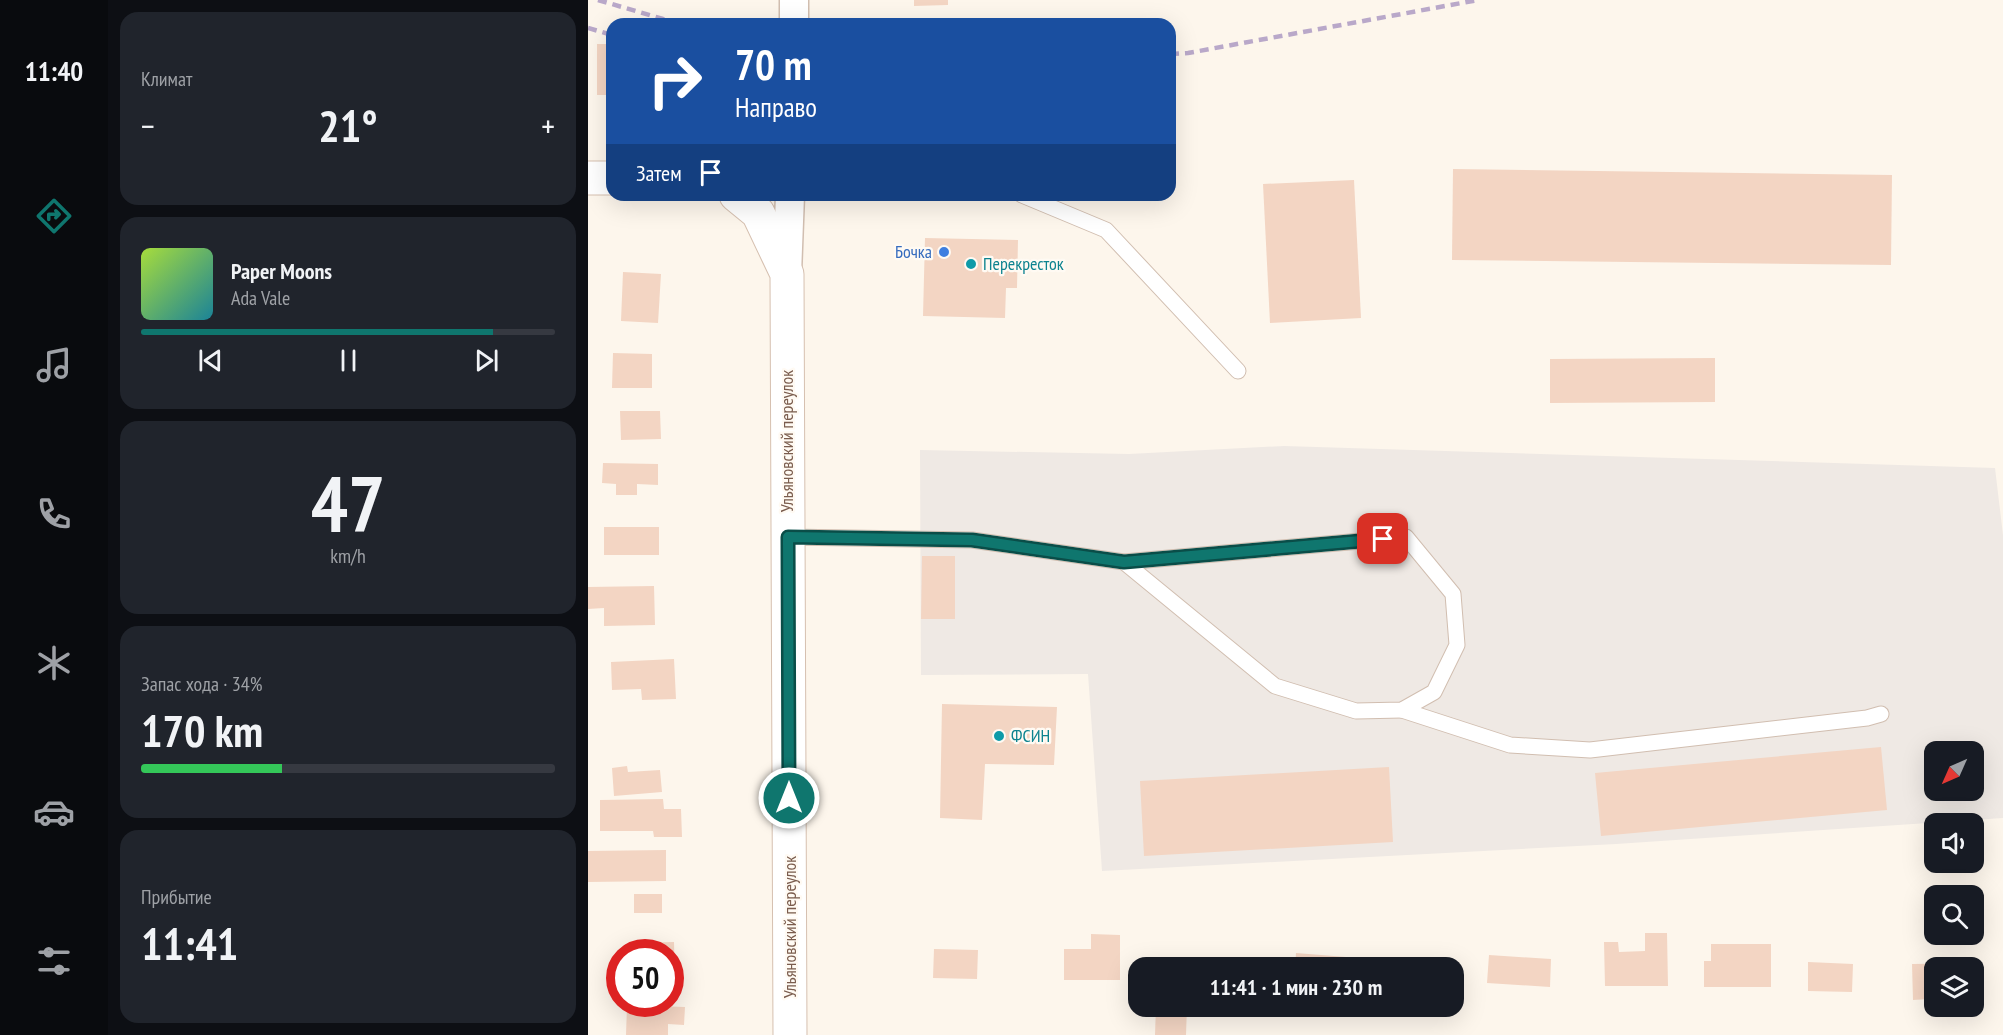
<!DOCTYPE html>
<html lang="ru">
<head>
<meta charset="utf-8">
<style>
	body { margin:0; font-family:"PT Sans Narrow",sans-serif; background:#20242c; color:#f1f3f6; height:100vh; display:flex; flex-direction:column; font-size:22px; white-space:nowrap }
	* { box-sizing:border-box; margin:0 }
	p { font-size:20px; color:#9ea1a6 }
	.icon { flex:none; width:33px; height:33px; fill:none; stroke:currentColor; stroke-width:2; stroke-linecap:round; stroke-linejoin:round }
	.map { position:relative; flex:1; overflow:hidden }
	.drawer { display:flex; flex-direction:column; gap:12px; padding:12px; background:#0d0f14; width:480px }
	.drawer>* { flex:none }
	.top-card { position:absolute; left:18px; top:18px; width:570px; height:183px; border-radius:18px; box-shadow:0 6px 24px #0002; background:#1a4fa0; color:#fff; overflow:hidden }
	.needle { width:39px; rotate:225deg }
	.controls { position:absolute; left:1336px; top:741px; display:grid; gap:12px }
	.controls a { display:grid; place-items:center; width:60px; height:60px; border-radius:12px; background:#171b24; box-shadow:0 6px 24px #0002; font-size:30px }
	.speed { position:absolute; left:18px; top:939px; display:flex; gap:12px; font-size:30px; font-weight:700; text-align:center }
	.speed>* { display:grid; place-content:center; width:78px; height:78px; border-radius:50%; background:#171b24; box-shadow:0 6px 24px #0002; line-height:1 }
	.speed .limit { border:9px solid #d22; background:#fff; color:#111 }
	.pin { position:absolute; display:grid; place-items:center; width:51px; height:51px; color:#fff; margin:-26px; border-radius:12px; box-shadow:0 3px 9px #0006 }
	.me { position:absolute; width:66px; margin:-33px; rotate:0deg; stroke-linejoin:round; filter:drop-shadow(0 0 4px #0008) }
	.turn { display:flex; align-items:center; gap:21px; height:126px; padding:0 30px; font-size:27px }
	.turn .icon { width:78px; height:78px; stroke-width:2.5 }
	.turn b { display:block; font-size:42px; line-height:51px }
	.then { display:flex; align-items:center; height:57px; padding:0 30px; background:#0003; gap:12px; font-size:22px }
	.big { font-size:45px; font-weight:700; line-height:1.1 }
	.drawer .card { flex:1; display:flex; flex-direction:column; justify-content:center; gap:9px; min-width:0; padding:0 21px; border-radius:18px; background:#20242c }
	.drawer .dial { align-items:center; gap:0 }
	.dial b { font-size:78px; line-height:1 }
	.song { display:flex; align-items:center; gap:18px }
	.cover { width:72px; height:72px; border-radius:9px; background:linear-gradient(135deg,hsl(80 70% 55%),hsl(190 70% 35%)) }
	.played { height:6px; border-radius:3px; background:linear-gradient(90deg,#0f766e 85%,#363941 85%) }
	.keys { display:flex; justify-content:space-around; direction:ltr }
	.heat { display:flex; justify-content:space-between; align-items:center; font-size:33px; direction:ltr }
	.charge { height:9px; border-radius:4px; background:linear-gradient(90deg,#34c759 34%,#363941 0) }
	.trip { position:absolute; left:540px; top:957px; width:336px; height:60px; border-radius:18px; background:#171b24; box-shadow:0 6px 24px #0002; font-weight:700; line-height:60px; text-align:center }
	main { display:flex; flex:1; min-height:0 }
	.menu { display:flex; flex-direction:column; width:108px; justify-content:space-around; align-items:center; background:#090b0e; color:#9ea1a6 }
	.menu .icon { width:42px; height:42px }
	.menu .active { color:#0f766e }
	.menu b { font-size:27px; color:#f1f3f6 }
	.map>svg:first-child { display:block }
	.industrial { fill:#efe9e4; fill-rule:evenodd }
	.building { fill:#f3d5c3 }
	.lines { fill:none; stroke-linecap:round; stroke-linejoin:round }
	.service-casing { stroke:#d1beb0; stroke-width:17 }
	.minor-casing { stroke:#d1beb0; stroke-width:31 }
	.secondary-casing { stroke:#d6c0b0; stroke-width:35 }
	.service { stroke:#fff; stroke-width:15 }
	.minor { stroke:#fff; stroke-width:28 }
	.secondary { stroke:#fff; stroke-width:33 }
	.rail { stroke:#b9a8c9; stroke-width:4.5; stroke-dasharray:9 6; stroke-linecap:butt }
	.route-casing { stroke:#0a4d48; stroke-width:15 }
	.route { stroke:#0f766e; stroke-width:10 }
	.shop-dot { fill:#3f7fe0; stroke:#fffaf3; stroke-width:2 }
	.culture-dot { fill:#0f9aa8; stroke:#fffaf3; stroke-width:2 }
	.labels { text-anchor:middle; stroke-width:4.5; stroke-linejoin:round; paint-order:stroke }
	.shop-label { font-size:18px; fill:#366cbe; stroke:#fffaf3; text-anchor:end }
	.culture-label { font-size:18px; fill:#0d838f; stroke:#fffaf3; text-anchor:start }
	.street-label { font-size:18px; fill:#7a5c4d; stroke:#fffaf3 }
</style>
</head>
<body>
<main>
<nav class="menu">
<b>11:40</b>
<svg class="icon active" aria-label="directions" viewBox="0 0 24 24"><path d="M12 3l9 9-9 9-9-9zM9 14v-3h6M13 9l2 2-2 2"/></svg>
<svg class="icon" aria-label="music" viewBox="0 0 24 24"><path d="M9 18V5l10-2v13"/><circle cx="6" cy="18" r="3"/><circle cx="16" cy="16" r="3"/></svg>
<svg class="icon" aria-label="phone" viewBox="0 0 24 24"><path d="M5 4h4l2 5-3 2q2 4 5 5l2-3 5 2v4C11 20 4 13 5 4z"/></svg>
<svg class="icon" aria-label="climate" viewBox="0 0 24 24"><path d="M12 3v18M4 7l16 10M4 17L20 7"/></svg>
<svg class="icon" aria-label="car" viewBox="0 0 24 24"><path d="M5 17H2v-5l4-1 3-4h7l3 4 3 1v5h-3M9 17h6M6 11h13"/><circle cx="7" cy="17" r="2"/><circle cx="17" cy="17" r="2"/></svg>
<svg class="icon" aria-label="filters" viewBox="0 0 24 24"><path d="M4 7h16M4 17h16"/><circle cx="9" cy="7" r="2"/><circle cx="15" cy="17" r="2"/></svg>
</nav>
<section class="drawer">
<div class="card"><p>Климат</p>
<div class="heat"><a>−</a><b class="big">21°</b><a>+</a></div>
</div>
<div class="card">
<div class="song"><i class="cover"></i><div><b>Paper Moons</b><p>Ada Vale</p></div></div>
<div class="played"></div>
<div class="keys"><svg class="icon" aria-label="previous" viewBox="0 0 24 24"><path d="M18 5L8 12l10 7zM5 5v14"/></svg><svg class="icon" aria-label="pause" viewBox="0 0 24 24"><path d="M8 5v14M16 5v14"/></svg><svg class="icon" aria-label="next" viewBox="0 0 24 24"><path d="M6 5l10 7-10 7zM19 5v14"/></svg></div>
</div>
<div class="card dial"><b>47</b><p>km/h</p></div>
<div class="card"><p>Запас хода · 34%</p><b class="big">170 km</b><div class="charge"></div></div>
<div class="card"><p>Прибытие</p><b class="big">11:41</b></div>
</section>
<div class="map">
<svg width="1415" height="1035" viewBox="0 0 1415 1035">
	<rect width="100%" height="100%" fill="#fdf6ec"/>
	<path class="industrial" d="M 696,446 L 1407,468 L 1415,535 L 1415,818 L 1028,844 L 514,871 L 500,674 L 333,675 L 332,450 L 541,454 ZM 1347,752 L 1386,752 L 1386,790 L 1347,790 Z"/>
	<g class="building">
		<path d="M 326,0 L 360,0 L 360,5 L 326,6 Z"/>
		<rect x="9" y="44" width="15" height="51"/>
		<path d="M 865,169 L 1304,175 L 1303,265 L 864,260 Z"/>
		<path d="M 766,180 L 773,318 L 682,323 L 675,184 Z"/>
		<path d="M 337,238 L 430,240 L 429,288 L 418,288 L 417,318 L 335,316 Z"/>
		<path d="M 35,272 L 73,274 L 70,323 L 33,321 Z"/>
		<path d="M 25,353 L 64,354 L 64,388 L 24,388 Z"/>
		<path d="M 1127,358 L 1127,402 L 962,403 L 962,359 Z"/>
		<path d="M 32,411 L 72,411 L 73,439 L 33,440 Z"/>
		<path d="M 15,463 L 70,464 L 70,485 L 49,484 L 49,495 L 28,495 L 28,484 L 14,483 Z"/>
		<rect x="16" y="527" width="55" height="28"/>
		<path d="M 334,556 L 367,556 L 367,619 L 333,619 Z"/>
		<path d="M 66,586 L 67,625 L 16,626 L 16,608 L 0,609 L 0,587 Z"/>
		<path d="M 86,659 L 88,699 L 54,700 L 53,689 L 24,690 L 23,662 Z"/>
		<path d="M 354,704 L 469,707 L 466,765 L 397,764 L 394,820 L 352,818 Z"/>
		<path d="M 1293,747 L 1299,810 L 1013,836 L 1007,773 Z"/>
		<path d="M 39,766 L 40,772 L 72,770 L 74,792 L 26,796 L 24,768 Z"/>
		<path d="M 801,767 L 805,842 L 556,856 L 552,781 Z"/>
		<path d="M 75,799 L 76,809 L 93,809 L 94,837 L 66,837 L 65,831 L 12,831 L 12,800 Z"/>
		<path d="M 78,850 L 78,881 L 0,882 L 0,851 Z"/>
		<rect x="46" y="894" width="28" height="19"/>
		<path d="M 1057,933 L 1079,933 L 1080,986 L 1017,986 L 1016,942 L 1030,942 L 1031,952 L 1057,951 Z"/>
		<path d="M 503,934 L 532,935 L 532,980 L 476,980 L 476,949 L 503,949 Z"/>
		<path d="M 86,942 L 87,986 L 82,986 L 82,952 L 46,952 L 46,943 Z"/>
		<path d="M 1123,944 L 1183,944 L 1183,987 L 1116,987 L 1116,961 L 1123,961 Z"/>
		<path d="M 346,949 L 390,950 L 389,979 L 345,978 Z"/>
		<path d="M 708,953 L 758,957 L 757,968 L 707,968 Z"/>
		<path d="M 901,955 L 963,959 L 962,987 L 899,983 Z"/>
		<path d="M 633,957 L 664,960 L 664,968 L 632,968 Z"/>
		<rect x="775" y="957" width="48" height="11"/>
		<path d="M 1220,962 L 1265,964 L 1264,992 L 1220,991 Z"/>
		<path d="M 1385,963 L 1385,968 L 1347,968 L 1347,992 L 1341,992 L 1341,999 L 1325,1000 L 1324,964 Z"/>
		<path d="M 39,1005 L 97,1007 L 96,1025 L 80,1024 L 80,1035 L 38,1035 Z"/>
		<path d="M 568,1006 L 599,1006 L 598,1035 L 567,1035 Z"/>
	</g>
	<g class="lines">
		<g class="service-casing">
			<g id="service">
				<path d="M 434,195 L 518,230 L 650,371"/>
				<path d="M 200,537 L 384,540 L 536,562 L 818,537 L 865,594 L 869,645 L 846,692 L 814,710 L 768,711 L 687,686 L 536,562"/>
				<path d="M 814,710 L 922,745 L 1002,750 L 1279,718 L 1293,714"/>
			</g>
		</g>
		<g class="minor-casing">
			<g id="minor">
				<path d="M 206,0 L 206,24"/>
				<path d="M 199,274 L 202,195"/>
			</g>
		</g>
		<g class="secondary-casing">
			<g id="secondary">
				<path d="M 0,178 L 24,178"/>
				<path d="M 148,195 L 170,213 L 199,274 L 202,1035"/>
			</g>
		</g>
		<use href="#service" class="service"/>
		<use href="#minor" class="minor"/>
		<use href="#secondary" class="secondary"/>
		<g class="rail">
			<path d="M 10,0 L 75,19 L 98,24"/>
			<path d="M 0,28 L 24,35"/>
			<path d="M 582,54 L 600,53 L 890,0"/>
		</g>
	</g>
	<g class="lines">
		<g class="route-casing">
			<path id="route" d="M 201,798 L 200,537 L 384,540 L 536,562 L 795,539"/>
		</g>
		<use href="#route" class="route"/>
	</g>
	<circle class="shop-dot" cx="356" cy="252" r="6"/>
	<g class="culture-dot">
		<circle cx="383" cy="264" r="6"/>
		<circle cx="411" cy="736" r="6"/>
	</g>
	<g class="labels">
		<g class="shop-label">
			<text x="344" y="258">Бочка</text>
		</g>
		<g class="culture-label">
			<text x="395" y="270">Перекресток</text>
			<text x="423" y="742">ФСИН</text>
		</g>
		<g class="street-label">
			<text transform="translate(199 441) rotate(-90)" y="6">Ульяновский переулок</text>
			<text transform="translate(202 927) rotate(-90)" y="6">Ульяновский переулок</text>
		</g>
	</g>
</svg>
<div class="controls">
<a><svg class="needle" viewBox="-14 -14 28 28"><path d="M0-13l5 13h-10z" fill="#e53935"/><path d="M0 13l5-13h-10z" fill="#9ea1a6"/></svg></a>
<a><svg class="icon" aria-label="sound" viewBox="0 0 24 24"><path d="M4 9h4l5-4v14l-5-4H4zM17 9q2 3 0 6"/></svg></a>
<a><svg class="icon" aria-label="search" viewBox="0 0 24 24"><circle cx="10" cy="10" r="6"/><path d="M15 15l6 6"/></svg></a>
<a><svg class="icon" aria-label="layers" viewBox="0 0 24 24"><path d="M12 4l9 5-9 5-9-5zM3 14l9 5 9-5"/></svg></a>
</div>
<div class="speed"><div class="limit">50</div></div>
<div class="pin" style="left:795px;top:539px;background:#d93025"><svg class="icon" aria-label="arrive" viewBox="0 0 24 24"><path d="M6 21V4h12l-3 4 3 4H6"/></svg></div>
<svg class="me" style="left:201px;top:798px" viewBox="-20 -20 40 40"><circle r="17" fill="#0f766e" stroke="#fff" stroke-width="3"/><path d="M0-11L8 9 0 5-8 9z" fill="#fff"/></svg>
<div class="trip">11:41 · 1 мин · 230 m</div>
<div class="top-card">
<div class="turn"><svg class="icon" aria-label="right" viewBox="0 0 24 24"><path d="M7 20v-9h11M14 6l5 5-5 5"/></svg><div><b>70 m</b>Направо</div></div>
<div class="then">Затем<svg class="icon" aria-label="arrive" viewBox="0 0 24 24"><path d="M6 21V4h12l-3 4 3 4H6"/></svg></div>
</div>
</div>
</main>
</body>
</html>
